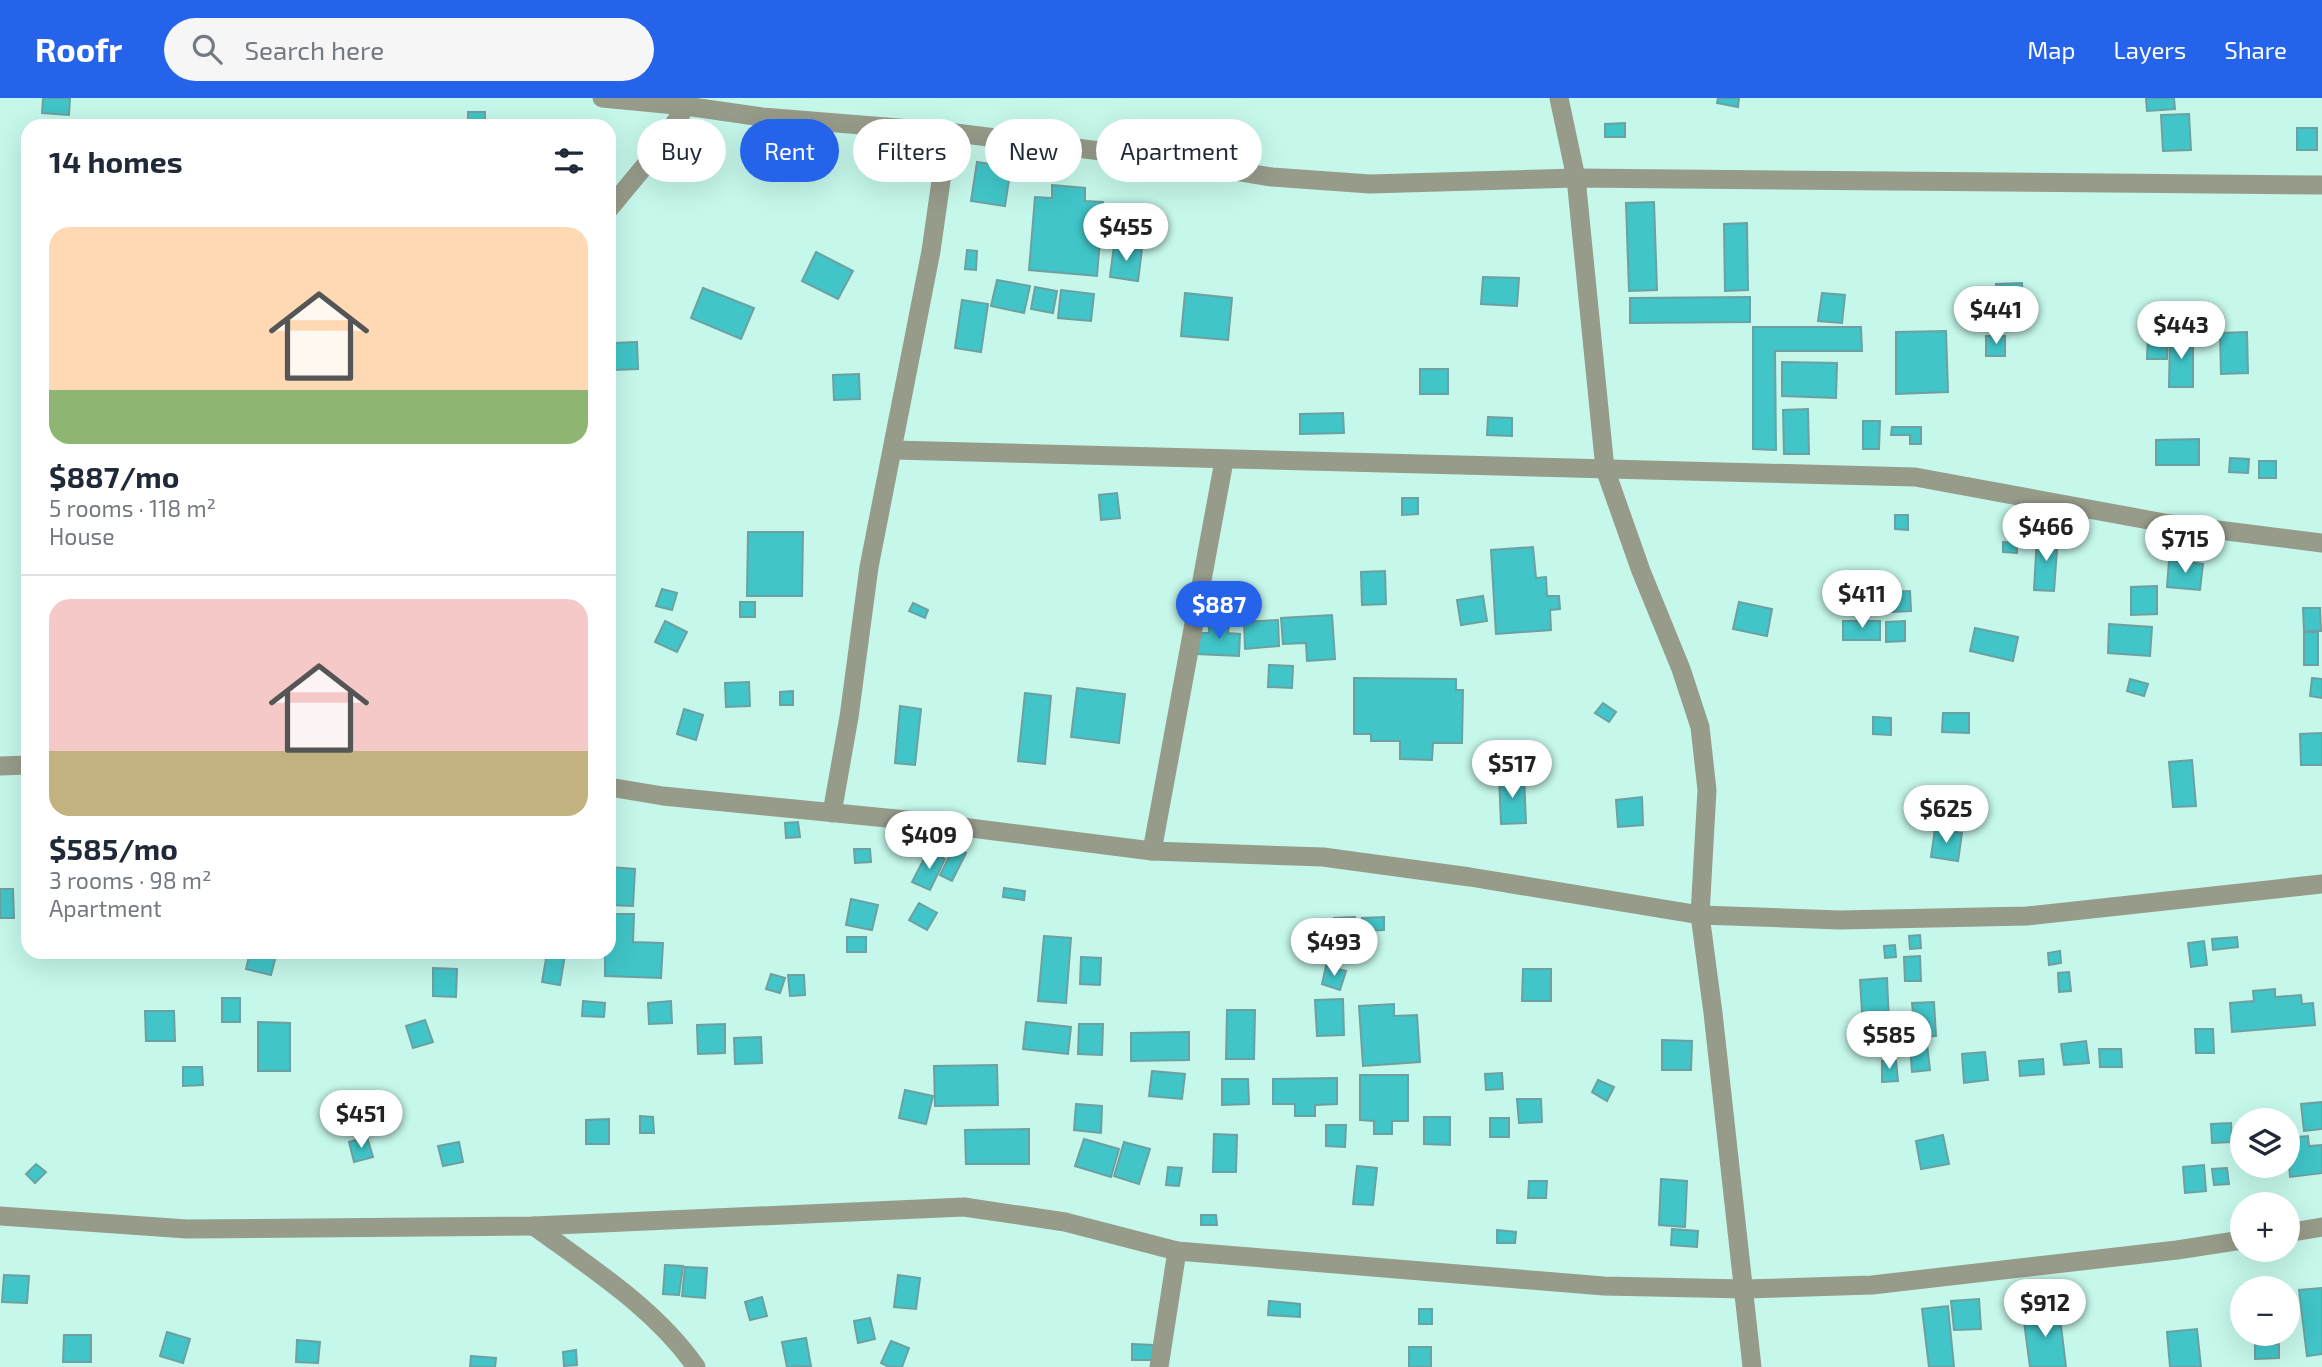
<!DOCTYPE html>
<html lang="en">
<head>
<meta charset="utf-8">
<style>
  :root { --surface:#fff; --page:#f6f6f7; --text:#1f2937; --muted:#747a83; --line:#e0e1e3; --accent:#2563eb }
  body { margin:0; font-family:"Exo 2",sans-serif; background:var(--page); color:var(--text); height:100vh; display:flex; flex-direction:column; font-size:26px; white-space:nowrap }
  * { box-sizing:border-box; margin:0 }
  p { font-size:23px; color:var(--muted) }
  .icon { flex:none; width:38px; height:38px; fill:none; stroke:currentColor; stroke-width:2; stroke-linecap:round; stroke-linejoin:round }
  .map { position:relative; flex:1; overflow:hidden }
  .side { position:absolute; left:21px; top:21px; width:595px; height:840px; display:flex; flex-direction:column; background:var(--surface); border-radius:21px; box-shadow:0 7px 28px #0002 }
  .side>* { flex:none }
  .banner { position:absolute; left:637px; top:21px; width:665px; height:63px; display:flex; gap:14px }
  .tools { position:absolute; left:2230px; top:1010px; display:grid; gap:14px }
  .tools a { display:grid; place-items:center; width:70px; height:70px; border-radius:50%; background:var(--surface); box-shadow:0 7px 28px #0002; font-size:35px }
  .price { position:absolute; translate:-50% -60px; padding:0 16px; border-radius:24px; background:#fff; color:#222; font-size:23px; line-height:46px; filter:drop-shadow(0 2px 4px #0008) }
  .price::after { content:''; position:absolute; left:50%; top:42px; width:21px; height:16px; margin-left:-10px; background:inherit; clip-path:polygon(0 0,100% 0,50% 100%) }
  .price.current { background:var(--accent); color:#fff }
  ul { padding:0; list-style:none }
  li { display:grid; align-content:center; gap:14px; height:371px; padding:0 28px }
  li+li { border-top:2px solid var(--line) }
  li span { display:grid; place-items:center; height:217px; border-radius:21px; color:#555 }
  li>.icon { margin-inline-start:auto }
  span .icon { width:126px; height:126px; fill:#fffc; stroke-width:1 }
  li b { font-size:30px }
  h2 { display:flex; justify-content:space-between; align-items:center; height:84px; padding:0 28px; font-size:30px }
  .chip { padding:0 24px; border-radius:32px; background:var(--surface); box-shadow:0 7px 28px #0002; font-size:24px; line-height:63px }
  .chip.current { background:var(--accent); color:#fff }
  header { display:flex; align-items:center; gap:42px; box-sizing:border-box; height:98px; padding:0 35px; background:var(--accent); color:#fff }
  header strong { font-size:33px }
  nav { display:flex; gap:38px; margin-inline-start:auto; font-size:24px }
  .search { width:490px; height:63px; background:var(--page); display:flex; align-items:center; gap:18px; box-sizing:border-box; padding:0 24px; border-radius:38px; color:var(--muted); font-size:26px }
  .map>svg:first-child { display:block }
  .building { fill:#41c5c8; stroke:#6da0a1; stroke-width:2 }
  .lines { fill:none; stroke-linecap:round; stroke-linejoin:round }
  .minor { stroke:#979b8a; stroke-width:19 }
</style>
</head>
<body>
<header>
<strong>Roofr</strong>
<div class="search"><svg class="icon" aria-label="search" viewBox="0 0 24 24"><circle cx="10" cy="10" r="6"/><path d="M15 15l6 6"/></svg>Search here</div>
<nav><a>Map</a><a>Layers</a><a>Share</a></nav>
</header>
<div class="map">
<svg width="2322" height="1269" viewBox="0 0 2322 1269">
  <rect width="100%" height="100%" fill="#c5f7ea"/>
  <g class="building">
    <polygon points="43,0 70,0 69,17 42,15"/>
    <polygon points="1718,0 1739,0 1738,9 1717,5"/>
    <polygon points="2146,0 2174,0 2175,11 2147,13"/>
    <rect x="468" y="14" width="17" height="14"/>
    <polygon points="2189,16 2191,52 2163,53 2161,17"/>
    <polygon points="1625,25 1625,39 1605,39 1605,26"/>
    <rect x="2297" y="30" width="20" height="22"/>
    <polygon points="977,64 1011,69 1005,108 971,103"/>
    <polygon points="1052,87 1085,90 1085,103 1103,104 1097,178 1029,172 1035,99 1052,100"/>
    <polygon points="1654,104 1657,192 1629,193 1626,105"/>
    <polygon points="1747,125 1748,192 1725,193 1724,126"/>
    <polygon points="1114,147 1142,151 1138,183 1110,179"/>
    <polygon points="967,152 977,153 976,172 965,171"/>
    <polygon points="816,154 853,173 838,201 802,183"/>
    <polygon points="1483,179 1519,180 1517,208 1481,206"/>
    <polygon points="997,182 1030,188 1024,215 991,208"/>
    <polygon points="2022,185 2023,220 1997,221 1996,186"/>
    <polygon points="1035,189 1057,193 1053,215 1031,211"/>
    <polygon points="703,190 754,210 741,241 691,220"/>
    <polygon points="1061,192 1094,196 1091,223 1058,220"/>
    <polygon points="1185,195 1232,200 1228,242 1181,238"/>
    <polygon points="1822,195 1845,197 1842,225 1818,223"/>
    <polygon points="1750,199 1750,224 1630,225 1630,200"/>
    <polygon points="962,202 988,206 981,254 955,250"/>
    <polygon points="1969,205 1994,207 1993,223 1968,222"/>
    <polygon points="1753,229 1861,229 1862,253 1775,253 1776,352 1753,351"/>
    <polygon points="1946,233 1948,294 1896,296 1896,234"/>
    <polygon points="2247,234 2248,275 2221,276 2220,235"/>
    <polygon points="2148,235 2168,235 2167,261 2147,261"/>
    <polygon points="2170,236 2193,236 2193,289 2169,289"/>
    <rect x="1986" y="238" width="19" height="20"/>
    <polygon points="637,244 638,271 614,272 613,245"/>
    <polygon points="1782,264 1837,265 1836,300 1782,298"/>
    <rect x="1420" y="271" width="28" height="25"/>
    <polygon points="859,276 860,301 834,302 833,277"/>
    <polygon points="1808,311 1809,356 1784,356 1783,312"/>
    <polygon points="1343,315 1344,335 1300,336 1300,316"/>
    <polygon points="1488,319 1512,320 1512,338 1487,337"/>
    <polygon points="1863,323 1880,323 1879,351 1863,351"/>
    <polygon points="1892,329 1921,329 1921,346 1910,346 1910,337 1891,337"/>
    <polygon points="2199,341 2199,367 2156,367 2156,342"/>
    <polygon points="2230,360 2249,361 2248,375 2229,374"/>
    <rect x="2259" y="363" width="17" height="17"/>
    <polygon points="1117,395 1120,420 1101,422 1099,397"/>
    <polygon points="1402,400 1418,400 1418,416 1402,417"/>
    <polygon points="1895,417 1908,417 1908,432 1895,431"/>
    <polygon points="748,434 803,434 802,498 747,498"/>
    <polygon points="2037,437 2058,438 2054,493 2034,492"/>
    <polygon points="2003,444 2017,445 2017,455 2003,454"/>
    <polygon points="1533,449 1536,480 1546,479 1547,498 1559,498 1560,511 1550,512 1551,532 1496,536 1491,452"/>
    <polygon points="2169,462 2203,466 2200,492 2167,489"/>
    <polygon points="1385,473 1386,506 1362,507 1361,474"/>
    <polygon points="2157,488 2157,516 2131,517 2131,489"/>
    <polygon points="662,491 677,495 672,512 656,508"/>
    <polygon points="1910,493 1911,513 1891,514 1891,494"/>
    <polygon points="1483,498 1487,523 1461,527 1457,502"/>
    <rect x="740" y="504" width="15" height="15"/>
    <polygon points="1739,504 1772,511 1767,538 1733,531"/>
    <polygon points="913,505 928,512 925,520 909,513"/>
    <polygon points="2303,510 2320,510 2321,533 2304,533"/>
    <polygon points="1332,517 1335,561 1307,563 1306,545 1283,546 1281,520"/>
    <polygon points="1278,522 1279,548 1245,551 1244,524"/>
    <polygon points="665,523 687,534 677,554 655,544"/>
    <rect x="1843" y="523" width="37" height="19"/>
    <polygon points="1905,523 1905,543 1886,544 1886,524"/>
    <polygon points="1209,525 1229,526 1228,535 1240,536 1239,558 1197,556 1198,535 1209,535"/>
    <polygon points="2109,526 2152,529 2150,558 2108,555"/>
    <polygon points="1975,530 2018,539 2013,563 1970,553"/>
    <rect x="2304" y="534" width="14" height="33"/>
    <polygon points="1269,567 1293,568 1292,590 1268,589"/>
    <polygon points="1354,580 1456,581 1456,592 1463,592 1462,645 1433,645 1432,662 1400,661 1400,643 1371,643 1371,636 1354,636"/>
    <polygon points="2312,580 2322,581 2322,600 2310,598"/>
    <polygon points="2130,581 2148,586 2144,598 2127,593"/>
    <polygon points="749,584 750,608 726,609 725,585"/>
    <polygon points="1077,590 1125,596 1119,645 1071,639"/>
    <polygon points="793,593 793,607 780,607 780,594"/>
    <polygon points="1025,595 1051,598 1045,666 1018,663"/>
    <polygon points="1603,605 1616,614 1609,624 1595,615"/>
    <polygon points="900,608 921,611 915,667 895,665"/>
    <polygon points="684,611 703,617 696,642 677,636"/>
    <polygon points="1943,615 1969,615 1969,635 1942,634"/>
    <polygon points="1873,619 1891,620 1891,637 1873,636"/>
    <polygon points="2322,635 2322,667 2301,667 2300,636"/>
    <polygon points="2192,662 2196,708 2173,709 2169,664"/>
    <polygon points="1524,677 1526,725 1501,726 1499,678"/>
    <polygon points="1642,699 1643,727 1618,729 1616,702"/>
    <polygon points="798,724 800,739 786,740 785,725"/>
    <polygon points="1935,731 1962,735 1958,763 1931,759"/>
    <polygon points="954,749 966,755 952,783 940,777"/>
    <polygon points="854,751 870,751 871,764 855,765"/>
    <polygon points="928,753 945,761 930,792 912,784"/>
    <polygon points="609,769 635,771 633,808 609,807"/>
    <polygon points="1004,790 1025,793 1024,802 1003,799"/>
    <polygon points="0,791 13,791 14,820 0,820"/>
    <polygon points="851,801 878,807 872,832 846,827"/>
    <polygon points="919,805 937,815 927,832 909,822"/>
    <polygon points="609,816 634,816 633,844 663,845 661,880 605,878 605,854 609,854"/>
    <polygon points="1355,819 1355,831 1335,832 1334,820"/>
    <polygon points="1384,819 1384,832 1363,833 1362,820"/>
    <polygon points="1920,837 1921,850 1910,851 1909,838"/>
    <polygon points="1044,838 1071,840 1066,905 1038,903"/>
    <rect x="847" y="839" width="19" height="15"/>
    <polygon points="2237,839 2238,849 2213,852 2212,841"/>
    <polygon points="2204,843 2207,867 2191,869 2188,845"/>
    <polygon points="1895,847 1896,859 1885,860 1884,848"/>
    <polygon points="2060,853 2061,865 2049,867 2048,855"/>
    <polygon points="250,854 277,854 271,877 246,871"/>
    <polygon points="547,855 565,857 560,887 542,884"/>
    <polygon points="1920,858 1921,883 1905,883 1904,859"/>
    <polygon points="1081,859 1101,860 1100,887 1080,886"/>
    <polygon points="1326,868 1346,873 1340,892 1322,886"/>
    <polygon points="433,870 457,871 456,899 433,898"/>
    <polygon points="1523,871 1551,871 1551,903 1522,903"/>
    <polygon points="2069,874 2071,893 2059,894 2058,875"/>
    <polygon points="771,876 785,880 780,895 766,891"/>
    <polygon points="788,877 804,877 805,897 790,898"/>
    <polygon points="1887,880 1890,946 1864,947 1860,882"/>
    <polygon points="2275,891 2275,899 2301,897 2302,906 2313,905 2315,927 2232,934 2230,905 2254,903 2253,893"/>
    <rect x="222" y="900" width="18" height="24"/>
    <polygon points="1343,901 1344,937 1317,938 1315,902"/>
    <polygon points="583,903 605,905 604,919 582,918"/>
    <polygon points="671,903 672,925 649,926 648,905"/>
    <polygon points="1934,904 1936,938 1915,939 1912,905"/>
    <polygon points="1394,906 1394,918 1417,917 1420,964 1363,968 1359,908"/>
    <polygon points="1227,912 1255,912 1254,961 1226,961"/>
    <polygon points="145,913 174,913 175,943 146,943"/>
    <polygon points="425,922 433,944 413,950 406,928"/>
    <polygon points="258,924 290,925 290,973 258,973"/>
    <polygon points="1026,924 1071,929 1068,956 1023,951"/>
    <polygon points="725,926 725,955 698,956 697,927"/>
    <polygon points="1079,926 1103,926 1102,957 1078,956"/>
    <polygon points="2195,931 2213,931 2214,955 2196,955"/>
    <polygon points="1189,934 1189,962 1131,963 1131,935"/>
    <polygon points="761,939 762,965 735,966 734,940"/>
    <polygon points="1662,942 1692,943 1691,972 1662,972"/>
    <polygon points="2086,943 2089,965 2064,967 2061,946"/>
    <polygon points="1927,946 1930,972 1912,974 1910,948"/>
    <polygon points="2099,951 2121,951 2122,969 2100,969"/>
    <polygon points="1985,954 1988,982 1964,985 1962,956"/>
    <polygon points="2043,961 2044,976 2020,978 2019,963"/>
    <polygon points="1882,963 1896,963 1898,983 1882,984"/>
    <polygon points="997,967 998,1007 935,1008 934,968"/>
    <polygon points="183,969 202,969 203,987 183,988"/>
    <polygon points="1152,973 1185,976 1182,1001 1149,998"/>
    <polygon points="1502,975 1503,991 1486,992 1485,976"/>
    <polygon points="1360,977 1408,977 1408,1023 1392,1023 1392,1036 1374,1036 1374,1023 1360,1022"/>
    <polygon points="1337,980 1337,1006 1315,1007 1315,1018 1295,1018 1295,1006 1273,1006 1273,981"/>
    <polygon points="1222,981 1248,981 1249,1006 1222,1007"/>
    <polygon points="1598,982 1614,989 1607,1003 1592,994"/>
    <polygon points="905,992 933,998 926,1026 899,1020"/>
    <polygon points="1517,1001 1541,1001 1542,1024 1519,1025"/>
    <polygon points="2322,1004 2322,1031 2304,1033 2301,1006"/>
    <polygon points="1076,1006 1102,1008 1101,1035 1074,1032"/>
    <polygon points="640,1018 653,1019 654,1035 640,1035"/>
    <polygon points="1424,1019 1450,1019 1450,1047 1424,1046"/>
    <rect x="1490" y="1020" width="19" height="19"/>
    <polygon points="609,1021 609,1046 586,1046 586,1022"/>
    <polygon points="2231,1025 2232,1044 2212,1045 2211,1026"/>
    <polygon points="1326,1027 1346,1027 1345,1049 1326,1048"/>
    <polygon points="1029,1031 1029,1066 966,1066 965,1032"/>
    <polygon points="1214,1036 1237,1037 1236,1074 1213,1074"/>
    <polygon points="1943,1037 1949,1066 1921,1071 1916,1043"/>
    <polygon points="2308,1038 2309,1048 2322,1047 2322,1075 2290,1079 2287,1040"/>
    <polygon points="367,1039 373,1059 354,1064 349,1044"/>
    <polygon points="1084,1041 1119,1051 1111,1079 1075,1068"/>
    <polygon points="459,1044 463,1064 443,1068 438,1048"/>
    <polygon points="1124,1044 1150,1051 1139,1086 1114,1078"/>
    <polygon points="36,1066 46,1074 35,1085 26,1076"/>
    <polygon points="2204,1067 2206,1093 2185,1095 2183,1069"/>
    <polygon points="1357,1068 1377,1070 1373,1107 1353,1106"/>
    <polygon points="1168,1069 1182,1070 1179,1088 1166,1087"/>
    <polygon points="2227,1070 2229,1086 2214,1087 2212,1071"/>
    <polygon points="1661,1081 1687,1083 1685,1129 1659,1127"/>
    <polygon points="1529,1083 1547,1083 1546,1100 1528,1100"/>
    <polygon points="1201,1117 1216,1117 1217,1127 1201,1127"/>
    <polygon points="1672,1131 1698,1133 1697,1149 1671,1147"/>
    <polygon points="1497,1132 1516,1134 1515,1145 1497,1145"/>
    <polygon points="665,1167 683,1168 679,1197 663,1196"/>
    <polygon points="685,1169 707,1170 705,1200 682,1198"/>
    <polygon points="4,1177 29,1178 27,1205 2,1204"/>
    <polygon points="898,1177 920,1180 916,1211 894,1209"/>
    <polygon points="2322,1190 2322,1256 2307,1258 2299,1192"/>
    <polygon points="762,1199 767,1218 750,1222 745,1204"/>
    <polygon points="1979,1201 1981,1231 1954,1232 1951,1203"/>
    <polygon points="1269,1203 1300,1206 1300,1219 1268,1217"/>
    <polygon points="1948,1208 1954,1269 1929,1269 1922,1211"/>
    <rect x="1419" y="1211" width="13" height="15"/>
    <polygon points="2059,1211 2066,1269 2030,1269 2023,1216"/>
    <polygon points="870,1220 875,1241 858,1245 854,1223"/>
    <polygon points="2197,1231 2201,1269 2170,1269 2167,1234"/>
    <polygon points="167,1234 190,1241 183,1265 160,1258"/>
    <polygon points="64,1237 91,1237 91,1264 63,1264"/>
    <polygon points="806,1240 811,1268 787,1269 782,1244"/>
    <polygon points="297,1242 320,1244 318,1265 296,1264"/>
    <polygon points="891,1243 909,1250 902,1269 889,1269 881,1265"/>
    <polygon points="1132,1246 1154,1247 1155,1262 1132,1262"/>
    <polygon points="2279,1246 2279,1260 2255,1261 2255,1247"/>
    <rect x="1409" y="1249" width="22" height="20"/>
    <polygon points="576,1252 577,1267 564,1268 563,1254"/>
    <polygon points="471,1258 496,1260 495,1269 470,1269"/>
  </g>
  <g class="lines">
    <g class="minor">
      <polyline points="602,0 686,8 762,19 948,34 1149,59 1272,79 1370,86 1576,80 2322,87"/>
      <polyline points="1559,0 1576,80 1605,371 1641,473 1681,571 1700,629 1707,692 1700,817 1713,915 1752,1269"/>
      <polyline points="609,111 653,58 686,8"/>
      <polyline points="894,352 1915,379 2170,426 2322,445"/>
      <polyline points="0,668 28,667"/>
      <polyline points="609,689 663,698 907,722 1152,753 1323,759 1470,779 1700,817 1840,822 2027,818 2322,786"/>
      <polyline points="832,715 849,619 869,469 931,153 948,34"/>
      <polyline points="1152,753 1224,363"/>
      <polyline points="0,1118 187,1131 534,1128 964,1109 1065,1124 1177,1153 1604,1188 1745,1191 1872,1187 2177,1152 2242,1142"/>
      <path d="M 534,1128 C 591,1170 656,1211 696,1269"/>
      <polyline points="2287,1135 2322,1129"/>
      <polyline points="1159,1269 1177,1153"/>
    </g>
  </g>
</svg>
<div class="tools">
<a><svg class="icon" aria-label="layers" viewBox="0 0 24 24"><path d="M12 4l9 5-9 5-9-5zM3 14l9 5 9-5"/></svg></a>
<a>+</a>
<a>−</a>
</div>
<b class="price" style="left:1126px;top:165px">$455</b>
<b class="price" style="left:1996px;top:248px">$441</b>
<b class="price" style="left:2181px;top:263px">$443</b>
<b class="price" style="left:2046px;top:465px">$466</b>
<b class="price" style="left:2185px;top:477px">$715</b>
<b class="price" style="left:1862px;top:532px">$411</b>
<b class="price current" style="left:1219px;top:543px">$887</b>
<b class="price" style="left:1512px;top:702px">$517</b>
<b class="price" style="left:1946px;top:747px">$625</b>
<b class="price" style="left:929px;top:773px">$409</b>
<b class="price" style="left:1334px;top:880px">$493</b>
<b class="price" style="left:1889px;top:973px">$585</b>
<b class="price" style="left:361px;top:1052px">$451</b>
<b class="price" style="left:2045px;top:1241px">$912</b>
<div class="banner">
<a class="chip">Buy</a>
<a class="chip current">Rent</a>
<a class="chip">Filters</a>
<a class="chip">New</a>
<a class="chip">Apartment</a>
</div>
<section class="side">
<h2>14 homes<svg class="icon" aria-label="filters" viewBox="0 0 24 24"><path d="M4 7h16M4 17h16"/><circle cx="9" cy="7" r="2"/><circle cx="15" cy="17" r="2"/></svg></h2>
<ul>
<li><span style="background:linear-gradient(#ffd9b3 75%,#8fb573 0)"><svg class="icon" aria-label="home" viewBox="0 0 24 24"><path d="M3 11l9-7 9 7M6 9v11h12V9"/></svg></span><div><b>$887/mo</b><p>5 rooms · 118 m²</p><p>House</p></div></li>
<li><span style="background:linear-gradient(#f6c9c9 70%,#c2b280 0)"><svg class="icon" aria-label="home" viewBox="0 0 24 24"><path d="M3 11l9-7 9 7M6 9v11h12V9"/></svg></span><div><b>$585/mo</b><p>3 rooms · 98 m²</p><p>Apartment</p></div></li>
</ul>
</section>
</div>
</body>
</html>
